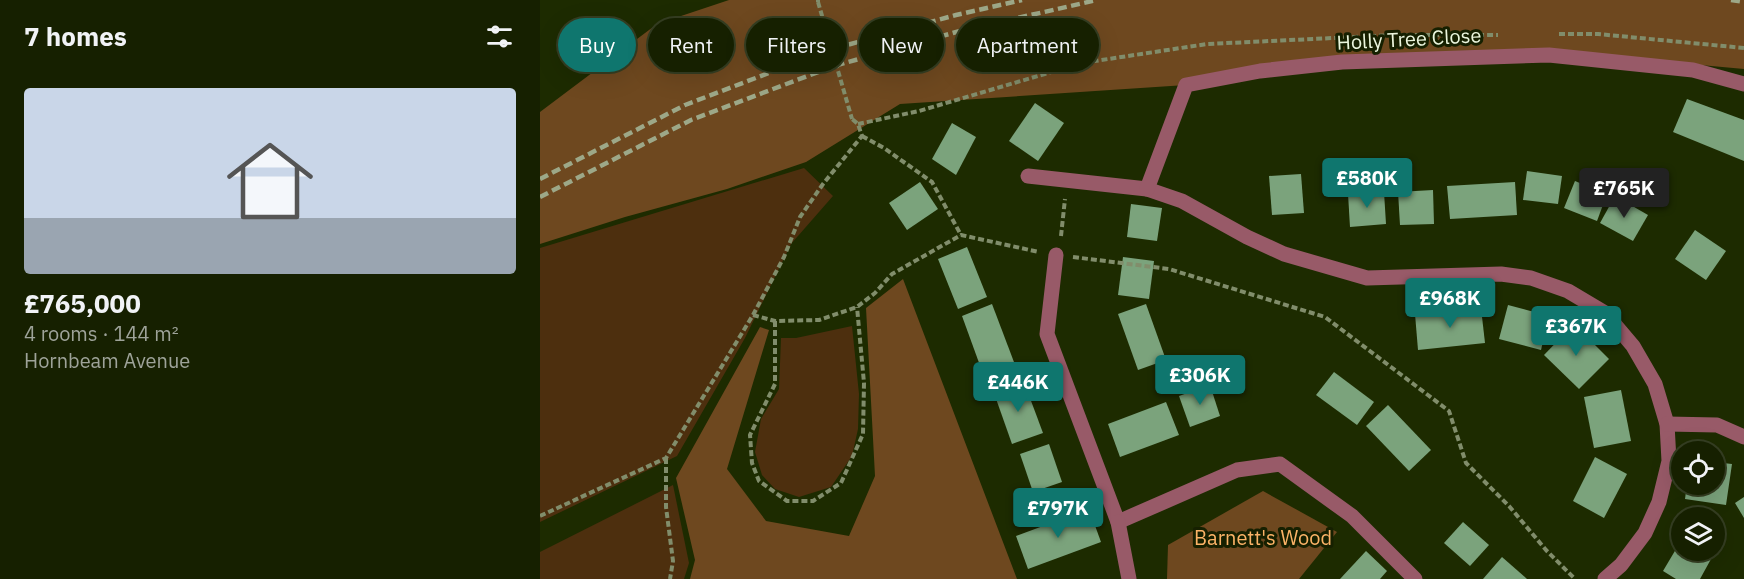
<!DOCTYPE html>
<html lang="en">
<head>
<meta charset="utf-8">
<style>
  :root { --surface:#162000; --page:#1f280a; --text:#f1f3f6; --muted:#9ea399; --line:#353e22; --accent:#0f766e }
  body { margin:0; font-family:"IBM Plex Sans",sans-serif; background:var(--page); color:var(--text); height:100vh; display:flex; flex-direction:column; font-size:22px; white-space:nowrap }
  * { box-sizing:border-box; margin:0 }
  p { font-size:20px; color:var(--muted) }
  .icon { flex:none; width:33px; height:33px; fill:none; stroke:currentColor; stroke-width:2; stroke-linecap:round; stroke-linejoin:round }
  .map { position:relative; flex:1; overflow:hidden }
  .side { display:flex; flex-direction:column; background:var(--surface); width:540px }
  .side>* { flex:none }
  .hud { position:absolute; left:18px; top:18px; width:570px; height:54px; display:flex; gap:12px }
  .tools { position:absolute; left:1131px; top:441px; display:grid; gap:12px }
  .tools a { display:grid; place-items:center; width:54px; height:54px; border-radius:50%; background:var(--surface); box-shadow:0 6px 24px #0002,0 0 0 2px var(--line); font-size:30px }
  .price { position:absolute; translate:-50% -51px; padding:0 14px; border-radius:6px; background:var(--accent); color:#fff; font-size:20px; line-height:39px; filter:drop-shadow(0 2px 3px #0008) }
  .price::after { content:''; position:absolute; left:50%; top:36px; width:18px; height:14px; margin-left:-9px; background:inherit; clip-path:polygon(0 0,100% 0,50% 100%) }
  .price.on { background:#222; color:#fff }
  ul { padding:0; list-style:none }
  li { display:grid; align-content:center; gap:12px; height:318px; padding:0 24px }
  li span { display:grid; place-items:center; height:186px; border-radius:6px; color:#555 }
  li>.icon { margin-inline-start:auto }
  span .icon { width:108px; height:108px; fill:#fffc; stroke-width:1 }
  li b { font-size:26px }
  h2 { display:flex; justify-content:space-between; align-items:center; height:72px; padding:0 24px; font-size:26px }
  .pill { padding:0 21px; border-radius:27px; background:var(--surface); box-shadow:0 6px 24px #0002,0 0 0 2px var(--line); font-size:21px; line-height:54px }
  .pill.on { background:var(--accent); color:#fff }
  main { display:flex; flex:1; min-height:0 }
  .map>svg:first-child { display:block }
  .green { fill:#4d2f0e }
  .forest { fill:#6e481f }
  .building { fill:#7ba37c }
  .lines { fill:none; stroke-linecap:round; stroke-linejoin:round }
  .path { stroke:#818d6b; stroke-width:4; stroke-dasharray:6 3; stroke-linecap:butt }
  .minor { stroke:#985a68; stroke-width:15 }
  .rail { stroke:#9da888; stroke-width:4.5; stroke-dasharray:9 4.5; stroke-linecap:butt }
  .path-bridge { stroke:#818d6b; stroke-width:4; stroke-dasharray:6 3; stroke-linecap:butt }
  .labels { text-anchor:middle; stroke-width:6; stroke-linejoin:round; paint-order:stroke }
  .street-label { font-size:20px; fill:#ecf6dd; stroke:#162000 }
  .park-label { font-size:20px; fill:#fcb367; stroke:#162000 }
</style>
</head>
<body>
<main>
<section class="side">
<h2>7 homes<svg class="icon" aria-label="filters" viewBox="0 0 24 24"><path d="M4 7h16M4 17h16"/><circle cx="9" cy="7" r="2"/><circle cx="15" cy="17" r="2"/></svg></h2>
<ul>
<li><span style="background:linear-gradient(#c9d6e8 70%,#9aa5b1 0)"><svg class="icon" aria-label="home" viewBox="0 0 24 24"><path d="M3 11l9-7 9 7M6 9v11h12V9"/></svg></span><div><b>£765,000</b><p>4 rooms · 144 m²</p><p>Hornbeam Avenue</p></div></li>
</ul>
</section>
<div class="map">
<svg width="1204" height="579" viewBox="0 0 1204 579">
  <rect width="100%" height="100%" fill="#1d2b00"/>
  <g class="green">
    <polygon points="264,168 293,196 251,244 205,338 137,456 0,522 0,248"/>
    <polygon points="312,326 319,394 318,429 312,456 291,487 259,497 235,489 222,475 215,452 221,419 239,389 241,338 256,338"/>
    <polygon points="133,485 149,563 144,579 0,579 0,552"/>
  </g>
  <g class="forest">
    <polygon points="189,0 1204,0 1204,69 1052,55 864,53 646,85 360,104 266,162 187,189 85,217 0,244 0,112 117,24"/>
    <polygon points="363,279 477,579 150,579 155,560 136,478 220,327 229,330 187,469 226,521 309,536 335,476 326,308"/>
    <polygon points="723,491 797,532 759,579 627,579 628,545"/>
  </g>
  <g class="building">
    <polygon points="1147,99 1204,120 1204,161 1133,132"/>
    <polygon points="495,103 524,123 498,161 469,141"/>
    <polygon points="412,123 436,137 416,175 392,159"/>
    <polygon points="987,171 1022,176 1018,204 983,200"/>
    <polygon points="761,174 764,213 732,215 729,176"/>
    <polygon points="1035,181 1067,194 1057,221 1024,208"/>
    <polygon points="380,182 398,209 367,230 349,203"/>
    <polygon points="975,182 977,215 910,219 907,186"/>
    <polygon points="893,190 894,224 860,225 858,192"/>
    <polygon points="844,192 846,224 810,227 808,194"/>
    <polygon points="1075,196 1108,215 1093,241 1060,223"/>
    <polygon points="591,204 622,208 617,241 587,237"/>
    <polygon points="1155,230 1186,251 1166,280 1135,259"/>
    <polygon points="427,247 447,297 418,309 398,259"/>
    <polygon points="583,257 614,261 609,299 578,295"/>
    <polygon points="452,304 477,370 446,382 422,316"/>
    <polygon points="606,304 626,360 598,370 578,314"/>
    <polygon points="968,305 1009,316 1001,350 959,339"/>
    <polygon points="941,308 945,343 878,350 875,314"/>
    <polygon points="1034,324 1069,359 1039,389 1004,355"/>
    <polygon points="794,372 834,402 817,425 776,395"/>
    <polygon points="484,382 503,433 472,444 454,393"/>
    <polygon points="670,385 680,416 650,427 639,396"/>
    <polygon points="1081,390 1091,441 1054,448 1044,397"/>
    <polygon points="626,402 639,435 580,457 568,424"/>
    <polygon points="848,405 891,450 869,471 826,426"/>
    <polygon points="509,444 522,482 493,492 480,454"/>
    <polygon points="1055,457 1087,474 1064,518 1033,501"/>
    <polygon points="1174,462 1192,464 1186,505 1145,499 1147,484 1174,484"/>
    <polygon points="1204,497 1204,518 1195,503"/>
    <polygon points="549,509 561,542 488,569 476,536"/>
    <polygon points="923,522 949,545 930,566 904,543"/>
    <polygon points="1142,539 1142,550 1176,550 1160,579 1136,579 1123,571"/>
    <polygon points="826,551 847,571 840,579 800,579"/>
    <polygon points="962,557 987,579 943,579"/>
  </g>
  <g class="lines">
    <g class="path">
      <polyline points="278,2 278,0"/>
      <polyline points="1019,34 1058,34 1204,48"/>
      <polyline points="318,124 379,111 542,63 667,44 857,35 958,35"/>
      <polyline points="322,136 344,148 392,182 421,235"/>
      <polyline points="521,236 525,199"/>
      <polyline points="533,257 629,269 785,317 909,411 926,463 969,506 1006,550 1035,579"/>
      <polyline points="213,315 235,321 279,320 317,307 335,293 352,274 421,235 499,252"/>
      <polyline points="235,321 235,384 210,435 212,463 219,481 247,501 273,501 301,483 323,434 324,383 317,307"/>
      <polyline points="126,458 126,507 133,561 130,579"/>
      <polyline points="0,516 126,458 213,315 244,257 260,217 283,184 322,136 318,124 312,119"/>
    </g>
    <g class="minor">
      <polyline points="488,176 607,189 642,201 707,237 744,254 827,278 961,274 991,278 1028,291 1065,313 1093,346 1115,384 1127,424 1129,461 1119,502 1105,533 1081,565 1065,579"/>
      <polyline points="607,189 646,85 720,71 802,62 1009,55 1153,70 1204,84"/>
      <polyline points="516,255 507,334 578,522 697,470 740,464 812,516 875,579"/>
      <polyline points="1127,424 1177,425 1204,437"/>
      <polyline points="578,522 589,579"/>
    </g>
    <g class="rail">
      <polyline points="1191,0 1204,2"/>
      <polyline points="0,179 145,105 289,50 416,15 482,0"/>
      <polyline points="0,197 151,120 294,66 420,31 557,0"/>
    </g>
    <polyline class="path-bridge" points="278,2 312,119"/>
  </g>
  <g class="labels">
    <g class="street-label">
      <text transform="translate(869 39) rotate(-3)" y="7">Holly Tree Close</text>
    </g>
    <g class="park-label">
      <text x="723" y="545">Barnett's Wood</text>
    </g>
  </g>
</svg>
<div class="tools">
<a><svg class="icon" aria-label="locate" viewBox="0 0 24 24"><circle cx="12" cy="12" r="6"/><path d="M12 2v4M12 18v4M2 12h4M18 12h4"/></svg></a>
<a><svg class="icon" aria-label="layers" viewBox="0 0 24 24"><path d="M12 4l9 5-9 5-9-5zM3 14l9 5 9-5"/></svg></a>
</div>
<b class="price" style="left:827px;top:209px">£580K</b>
<b class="price on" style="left:1084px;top:219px">£765K</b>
<b class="price" style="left:910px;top:329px">£968K</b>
<b class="price" style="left:1036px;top:357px">£367K</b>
<b class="price" style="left:660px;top:406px">£306K</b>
<b class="price" style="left:478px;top:413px">£446K</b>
<b class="price" style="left:518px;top:539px">£797K</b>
<div class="hud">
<a class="pill on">Buy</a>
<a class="pill">Rent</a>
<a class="pill">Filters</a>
<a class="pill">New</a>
<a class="pill">Apartment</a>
</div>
</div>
</main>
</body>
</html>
